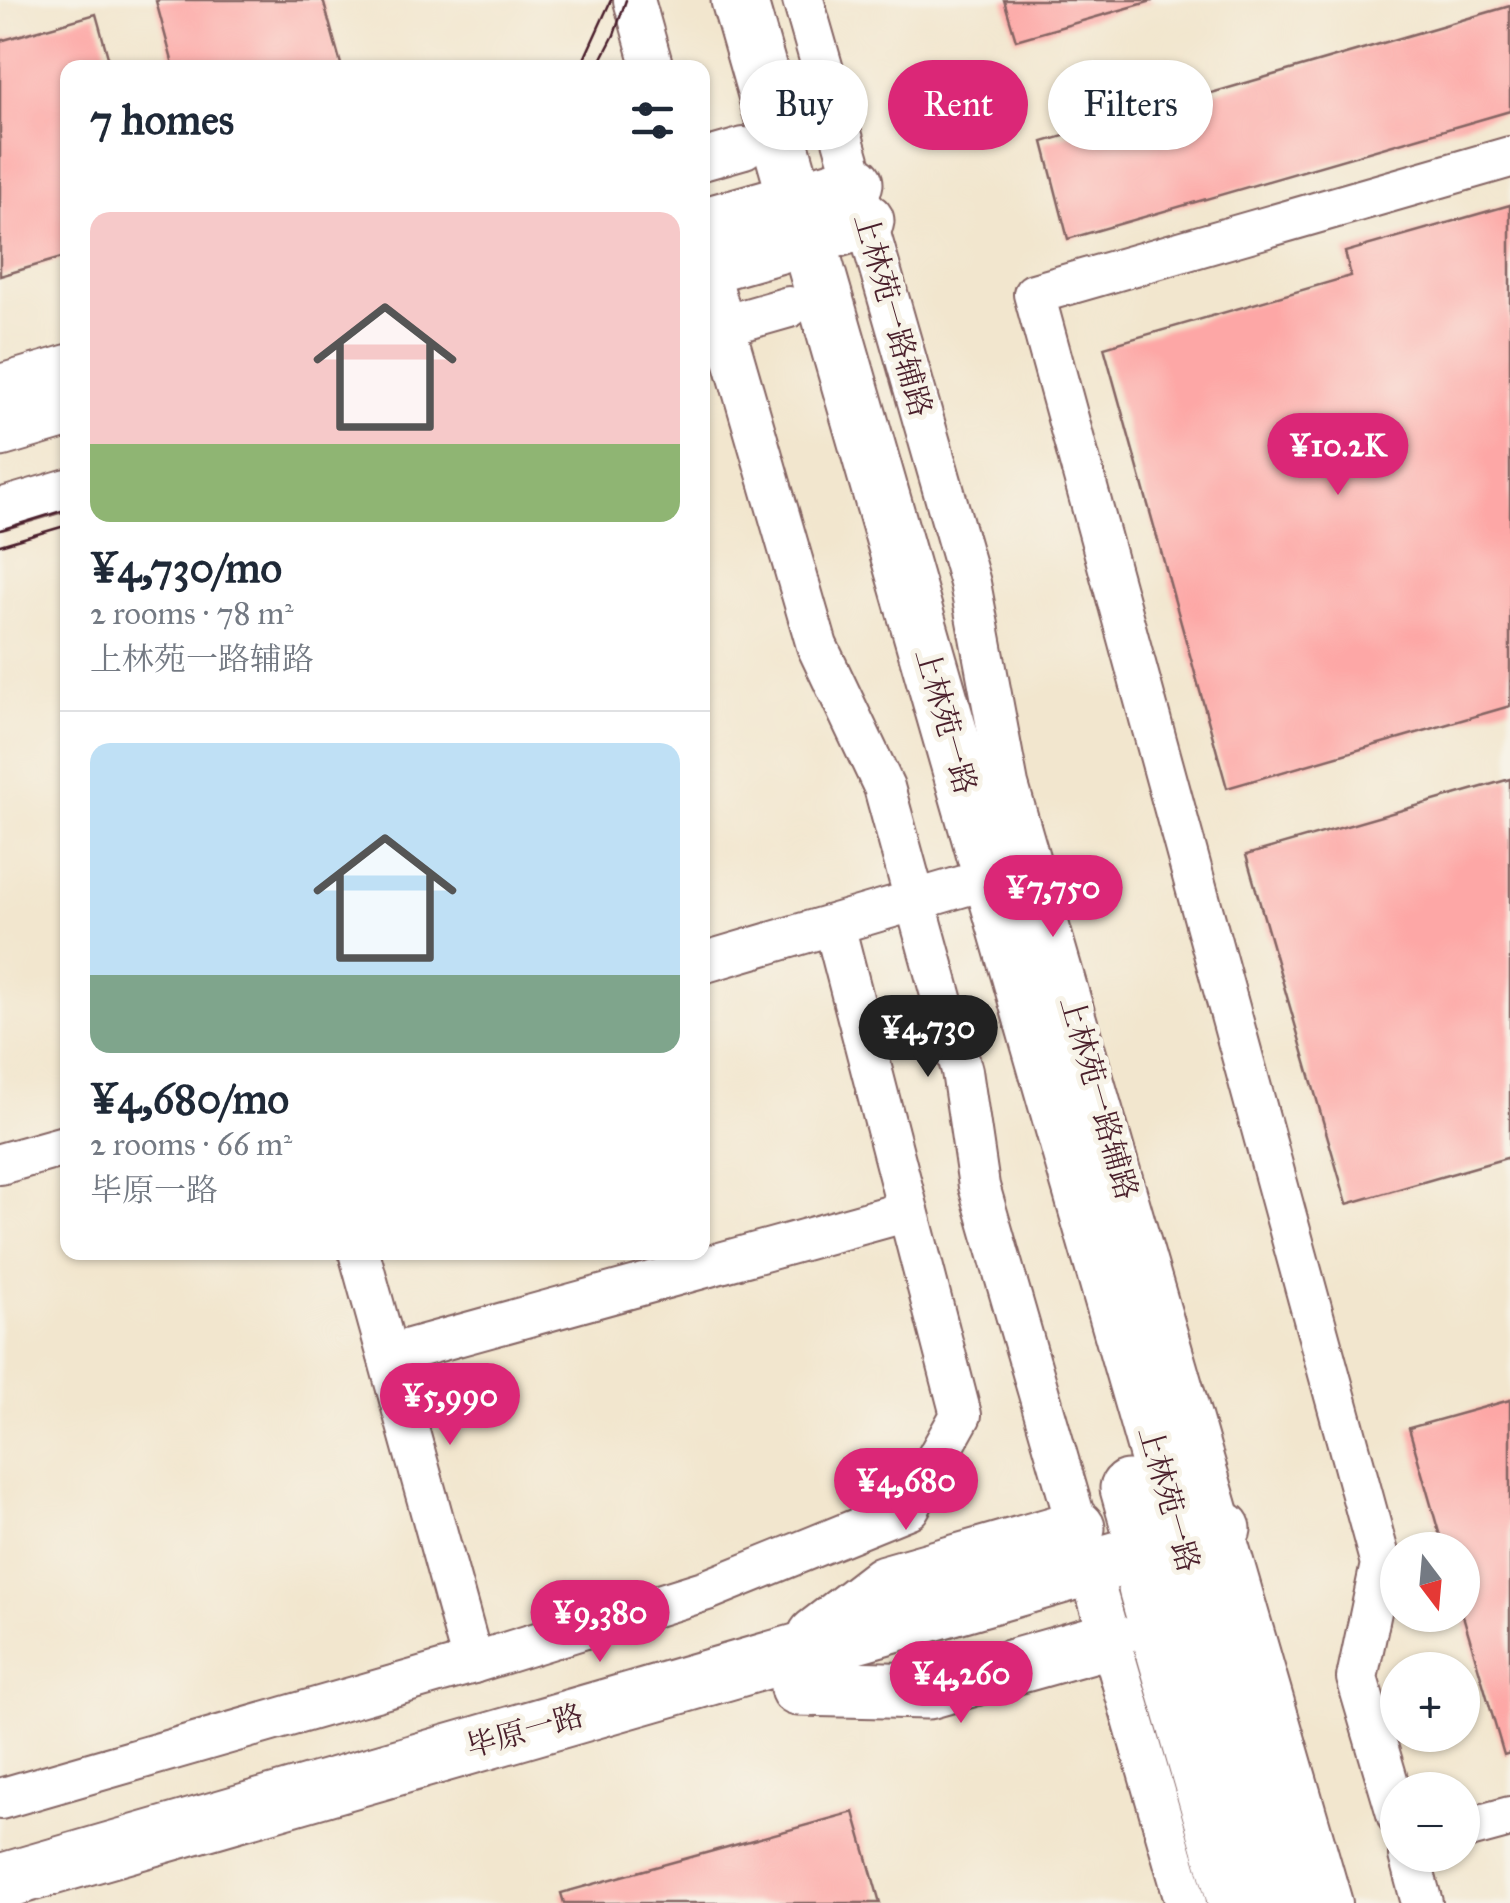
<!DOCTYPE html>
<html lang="en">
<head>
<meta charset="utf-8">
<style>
  :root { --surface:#fff; --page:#f2f2f3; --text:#1f2937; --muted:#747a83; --line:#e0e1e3; --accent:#db2777 }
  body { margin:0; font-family:"IM FELL Great Primer","Noto Serif SC",serif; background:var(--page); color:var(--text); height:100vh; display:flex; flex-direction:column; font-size:38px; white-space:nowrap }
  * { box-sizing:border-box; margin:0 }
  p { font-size:32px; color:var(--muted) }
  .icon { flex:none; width:55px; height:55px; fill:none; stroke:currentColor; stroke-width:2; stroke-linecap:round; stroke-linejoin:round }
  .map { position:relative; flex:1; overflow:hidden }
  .sheet { position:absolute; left:60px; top:60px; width:650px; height:1200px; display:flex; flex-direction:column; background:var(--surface); border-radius:20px; box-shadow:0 2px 8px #0004 }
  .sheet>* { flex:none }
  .hud { position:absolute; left:740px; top:60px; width:620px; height:90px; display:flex; gap:20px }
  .needle { width:65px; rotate:164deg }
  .buttons { position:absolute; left:1380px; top:1532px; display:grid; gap:20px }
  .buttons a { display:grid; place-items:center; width:100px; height:100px; border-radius:50%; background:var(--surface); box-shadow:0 2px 8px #0004; font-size:50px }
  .price { position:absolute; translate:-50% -85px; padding:0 22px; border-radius:35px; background:var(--accent); color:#fff; font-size:32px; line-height:65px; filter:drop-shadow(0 2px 5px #0008) }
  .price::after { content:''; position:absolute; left:50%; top:60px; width:30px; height:22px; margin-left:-15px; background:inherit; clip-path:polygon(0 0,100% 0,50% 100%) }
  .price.selected { background:#222; color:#fff }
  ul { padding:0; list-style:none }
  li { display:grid; align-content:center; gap:20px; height:530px; padding:0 30px }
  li+li { border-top:2px solid var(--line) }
  li span { display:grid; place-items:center; height:310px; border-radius:20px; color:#555 }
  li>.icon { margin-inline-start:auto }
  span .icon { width:180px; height:180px; fill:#fffc; stroke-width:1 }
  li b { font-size:42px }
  h2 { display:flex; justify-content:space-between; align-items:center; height:120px; padding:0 30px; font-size:42px }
  .chip { padding:0 35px; border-radius:45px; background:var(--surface); box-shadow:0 2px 8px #0004; font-size:35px; line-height:90px }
  .chip.selected { background:var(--accent); color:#fff }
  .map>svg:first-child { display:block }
  .building { fill:#fda7a6 }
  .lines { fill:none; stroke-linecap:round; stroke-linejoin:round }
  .street-casing { stroke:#856564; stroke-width:44 }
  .secondary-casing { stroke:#856564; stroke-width:59 }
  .street { stroke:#fff; stroke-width:40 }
  .secondary { stroke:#fff; stroke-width:55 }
  .tram { stroke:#4a1f2b; stroke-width:2.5 }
  .labels { text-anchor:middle; stroke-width:10; stroke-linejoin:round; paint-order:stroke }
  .street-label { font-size:30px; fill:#4a1f2b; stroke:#f7f3e8 }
</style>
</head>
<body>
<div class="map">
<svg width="1510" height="1903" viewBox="0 0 1510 1903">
  <rect width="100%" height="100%" fill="#f7f3e8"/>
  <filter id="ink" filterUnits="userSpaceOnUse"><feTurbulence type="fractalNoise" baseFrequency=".01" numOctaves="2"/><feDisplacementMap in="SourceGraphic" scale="20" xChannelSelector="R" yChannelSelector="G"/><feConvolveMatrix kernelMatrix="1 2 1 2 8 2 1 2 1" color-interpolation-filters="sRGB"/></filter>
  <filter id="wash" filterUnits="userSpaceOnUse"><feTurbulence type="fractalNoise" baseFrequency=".0048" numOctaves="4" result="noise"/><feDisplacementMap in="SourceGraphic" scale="40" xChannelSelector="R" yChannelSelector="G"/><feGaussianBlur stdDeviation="2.25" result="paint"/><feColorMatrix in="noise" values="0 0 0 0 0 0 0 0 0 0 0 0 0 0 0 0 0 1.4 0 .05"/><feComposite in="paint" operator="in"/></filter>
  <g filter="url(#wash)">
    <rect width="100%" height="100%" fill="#f2e6ce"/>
    <g id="blocks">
      <g class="building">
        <polygon points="160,0 323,0 342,68 174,68 156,1"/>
        <polygon points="1004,0 1152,0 1152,1 1016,40"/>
        <polygon points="1510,6 1510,111 1068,239 1043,142"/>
        <polygon points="96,14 111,68 68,68 68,256 0,276 0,41"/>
        <polygon points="1510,205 1510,706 1227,788 1104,347 1351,276 1345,252"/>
        <polygon points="1510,779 1510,1157 1347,1204 1246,855"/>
        <polygon points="1510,1400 1510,1753 1504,1755 1462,1612 1462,1550 1444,1550 1409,1428"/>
        <polygon points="854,1812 880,1903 564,1903 561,1893"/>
      </g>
    </g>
  </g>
  <g filter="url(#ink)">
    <use href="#blocks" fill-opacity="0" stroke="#856564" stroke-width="2.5"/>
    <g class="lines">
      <defs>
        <g id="street">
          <polyline points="634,0 653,68"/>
          <polyline points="803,0 970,583 1008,785 1332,1903"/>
          <polyline points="702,160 744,148"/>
          <polyline points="702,249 817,646 884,787 962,1071 979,1186 1186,1903"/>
          <polyline points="702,332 789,307"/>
          <polyline points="0,385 68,365"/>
          <polyline points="0,509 68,489"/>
          <polyline points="702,963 1018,870"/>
          <polyline points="0,1164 68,1145"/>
          <polyline points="359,1252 473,1663"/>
          <polyline points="388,1355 908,1211"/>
          <polyline points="0,1799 473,1663 707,1590 909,1508 961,1415 834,925"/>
          <polyline points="1398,1817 1357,1678 1381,1564 1034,294 1510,157"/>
          <polyline points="1462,1830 1510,1817"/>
          <polyline points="1409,1855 1422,1903"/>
        </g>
        <g id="secondary">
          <polyline points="739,0 1286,1903"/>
          <polyline points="702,226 855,183"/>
          <polyline points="702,267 866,221"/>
          <polyline points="0,429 68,409"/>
          <polyline points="1128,1488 1146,1552 1146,1588 1236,1903"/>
          <polyline points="816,1636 885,1583 1077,1528"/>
          <polyline points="798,1688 928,1691 1109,1640"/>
          <polyline points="0,1882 1223,1529"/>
        </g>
      </defs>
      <use href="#street" class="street-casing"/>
      <use href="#secondary" class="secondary-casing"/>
      <use href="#street" class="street"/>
      <use href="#secondary" class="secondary"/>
      <g class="tram">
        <polyline points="580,68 611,0"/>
        <polyline points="597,68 614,35 626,0"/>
        <polyline points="0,530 68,509"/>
        <polyline points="0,545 68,525"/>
      </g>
    </g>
  </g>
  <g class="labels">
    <g class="street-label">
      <text transform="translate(893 315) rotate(74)" y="10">上林苑一路辅路</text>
      <text transform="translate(946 721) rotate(74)" y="10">上林苑一路</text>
      <text transform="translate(1099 1098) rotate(74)" y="10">上林苑一路辅路</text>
      <text transform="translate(1169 1499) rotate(74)" y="10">上林苑一路</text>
      <text transform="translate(525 1731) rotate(-16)" y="10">毕原一路</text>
    </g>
  </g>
</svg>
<div class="buttons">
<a><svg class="needle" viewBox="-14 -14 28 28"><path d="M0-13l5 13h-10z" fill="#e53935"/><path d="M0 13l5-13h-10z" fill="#747a83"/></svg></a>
<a>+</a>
<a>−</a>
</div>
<b class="price" style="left:1338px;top:498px">¥10.2K</b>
<b class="price" style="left:1053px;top:940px">¥7,750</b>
<b class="price selected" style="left:928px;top:1080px">¥4,730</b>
<b class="price" style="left:450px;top:1448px">¥5,990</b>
<b class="price" style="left:906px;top:1533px">¥4,680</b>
<b class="price" style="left:600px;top:1665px">¥9,380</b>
<b class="price" style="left:961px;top:1726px">¥4,260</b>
<div class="hud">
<a class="chip">Buy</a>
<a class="chip selected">Rent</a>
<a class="chip">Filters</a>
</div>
<section class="sheet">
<h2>7 homes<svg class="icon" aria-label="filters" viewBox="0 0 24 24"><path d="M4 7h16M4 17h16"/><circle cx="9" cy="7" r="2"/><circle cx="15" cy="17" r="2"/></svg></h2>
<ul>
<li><span style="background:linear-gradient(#f6c9c9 75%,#8fb573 0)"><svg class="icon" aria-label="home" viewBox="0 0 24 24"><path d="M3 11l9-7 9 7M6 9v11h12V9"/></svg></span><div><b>¥4,730/mo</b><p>2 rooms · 78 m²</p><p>上林苑一路辅路</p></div></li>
<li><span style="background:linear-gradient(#bfe0f5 75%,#7fa58c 0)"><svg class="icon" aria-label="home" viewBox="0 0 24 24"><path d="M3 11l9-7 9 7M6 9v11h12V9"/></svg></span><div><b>¥4,680/mo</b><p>2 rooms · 66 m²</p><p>毕原一路</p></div></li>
</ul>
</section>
</div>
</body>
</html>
